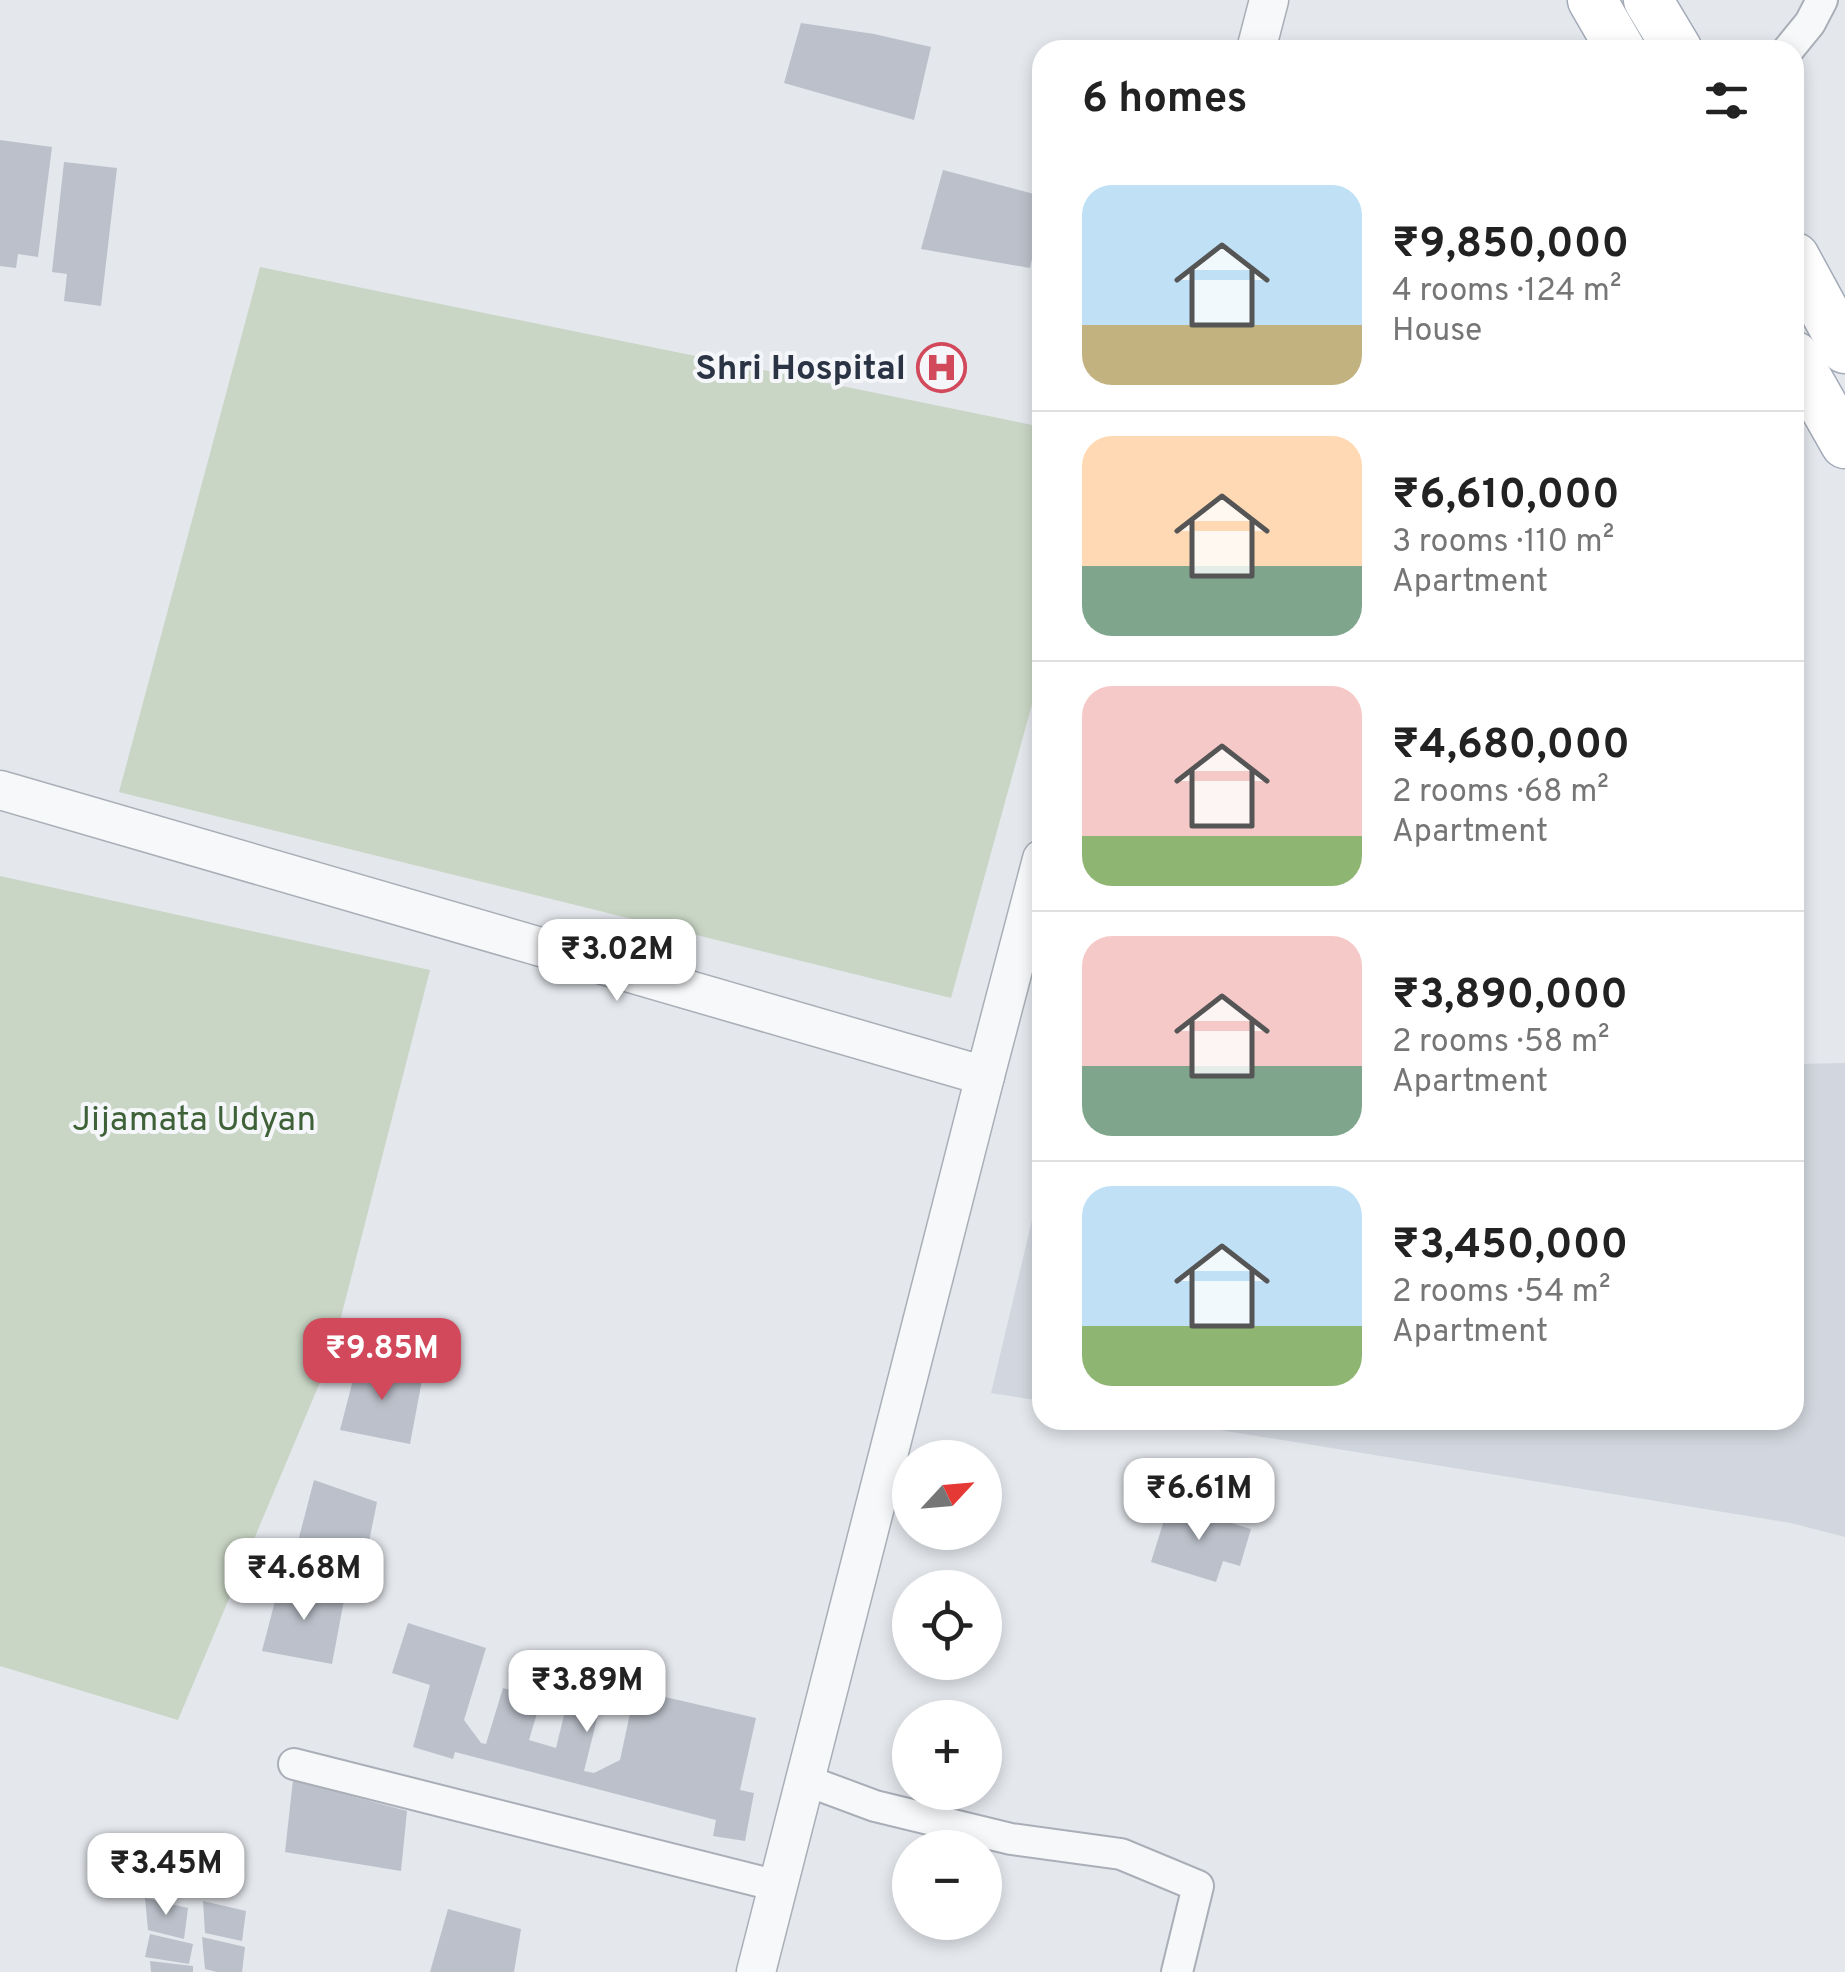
<!DOCTYPE html>
<html lang="en">
<head>
<meta charset="utf-8">
<style>
  :root { --surface:#fff; --page:#f2f2f2; --text:#222; --muted:#767676; --line:#e0e0e0; --accent:#d1495b }
  body { margin:0; font-family:Overpass,sans-serif; background:var(--page); color:var(--text); height:100vh; display:flex; flex-direction:column; font-size:38px; white-space:nowrap }
  * { box-sizing:border-box; margin:0 }
  p { font-size:32px; color:var(--muted) }
  .icon { flex:none; width:55px; height:55px; fill:none; stroke:currentColor; stroke-width:2; stroke-linecap:round; stroke-linejoin:round }
  .map { position:relative; flex:1; overflow:hidden }
  .side { position:absolute; left:1032px; top:40px; width:772px; height:1390px; display:flex; flex-direction:column; background:var(--surface); border-radius:30px; box-shadow:0 5px 15px #0003 }
  .side>* { flex:none }
  .needle { width:65px; rotate:64deg }
  .buttons { position:absolute; left:892px; top:1440px; display:grid; gap:20px }
  .buttons a { display:grid; place-items:center; width:110px; height:110px; border-radius:50%; background:var(--surface); box-shadow:0 5px 15px #0003; font-size:50px }
  .price { position:absolute; translate:-50% -85px; padding:0 22px; border-radius:20px; background:#fff; color:#222; font-size:32px; line-height:65px; filter:drop-shadow(0 2px 5px #0008) }
  .price::after { content:''; position:absolute; left:50%; top:60px; width:30px; height:22px; margin-left:-15px; background:inherit; clip-path:polygon(0 0,100% 0,50% 100%) }
  .price.on { background:var(--accent); color:#fff }
  ul { padding:0; list-style:none }
  li { display:flex; align-items:center; gap:30px; height:250px; padding:0 50px }
  li+li { border-top:2px solid var(--line) }
  li span { display:grid; place-items:center; flex:none; width:280px; height:200px; border-radius:30px; color:#555 }
  li>.icon { margin-inline-start:auto }
  span .icon { width:120px; height:120px; fill:#fffc; stroke-width:1 }
  li b { font-size:42px }
  h2 { display:flex; justify-content:space-between; align-items:center; height:120px; padding:0 50px; font-size:42px }
  .map>svg:first-child { display:block }
  .built { fill:#d2d6de }
  .green { fill:#c9d6c5 }
  .building { fill:#bbc0ca }
  .lines { fill:none; stroke-linecap:round; stroke-linejoin:round }
  .minor-casing { stroke:#a9aeb7; stroke-width:34 }
  .tertiary-casing { stroke:#a9aeb7; stroke-width:41 }
  .primary-casing { stroke:#a3abb8; stroke-width:51 }
  .minor { stroke:#f7f8fa; stroke-width:30 }
  .tertiary { stroke:#f7f8fa; stroke-width:38 }
  .primary { stroke:#fff; stroke-width:48 }
  .labels { text-anchor:middle; stroke-width:8; stroke-linejoin:round; paint-order:stroke }
  .poi-label { font-size:35px; font-weight:bold; fill:#2b3445; stroke:#f4f6f9; text-anchor:end }
  .park-label { font-size:35px; fill:#3f6138; stroke:#f4f6f9 }
</style>
</head>
<body>
<div class="map">
<svg width="1845" height="1972" viewBox="0 0 1845 1972">
  <rect width="100%" height="100%" fill="#e4e7ec"/>
  <g class="built">
    <polygon points="1795,906 1804,908 1798,1064 1845,1063 1845,1537 1791,1523 1159,1420 1795,1420"/>
    <polygon points="1042,1178 1042,1401 991,1393"/>
  </g>
  <g class="green">
    <polygon points="260,267 1042,427 1042,668 951,998 119,792"/>
    <polygon points="0,876 430,970 331,1356 178,1720 0,1666"/>
  </g>
  <g class="building">
    <polygon points="801,23 874,34 931,47 914,120 784,83"/>
    <polygon points="0,140 52,147 38,257 18,254 16,268 0,266"/>
    <polygon points="64,162 117,168 101,306 64,301 67,274 52,272"/>
    <polygon points="943,170 1042,196 1042,212 1030,268 921,249"/>
    <polygon points="359,1357 422,1380 410,1444 340,1430"/>
    <polygon points="314,1480 377,1502 364,1566 295,1553"/>
    <polygon points="1169,1504 1251,1529 1240,1566 1223,1561 1216,1582 1151,1562"/>
    <polygon points="281,1578 344,1600 332,1664 262,1651"/>
    <polygon points="408,1623 486,1648 464,1720 481,1743 486,1744 503,1688 517,1692 519,1678 508,1675 514,1658 546,1667 541,1685 529,1681 527,1695 541,1700 529,1740 556,1748 566,1707 577,1709 579,1696 566,1692 571,1672 606,1682 601,1702 591,1699 589,1712 598,1715 584,1771 594,1773 620,1760 635,1690 756,1718 740,1790 754,1793 745,1841 713,1836 716,1820 455,1752 453,1759 413,1747 430,1685 392,1673"/>
    <polygon points="293,1780 407,1811 401,1871 285,1852"/>
    <polygon points="145,1898 188,1908 184,1939 148,1930"/>
    <polygon points="203,1901 246,1911 242,1941 205,1933"/>
    <polygon points="448,1909 521,1929 514,1972 430,1972"/>
    <polygon points="150,1934 193,1944 189,1964 145,1957"/>
    <polygon points="202,1937 245,1947 242,1972 217,1972 205,1969"/>
    <polygon points="150,1961 193,1966 193,1972 151,1972"/>
  </g>
  <g class="lines">
    <defs>
      <g id="minor">
        <polyline points="1788,50 1810,23 1822,0"/>
        <polyline points="294,1764 778,1886"/>
        <polyline points="805,1780 875,1806 1011,1839 1121,1854 1198,1886 1177,1972"/>
      </g>
      <g id="tertiary">
        <polyline points="1256,50 1269,0"/>
        <polyline points="0,790 985,1076 1042,859"/>
        <polyline points="756,1972 985,1076"/>
      </g>
      <g id="primary">
        <polyline points="1592,0 1621,50"/>
        <polyline points="1648,0 1678,50"/>
        <polyline points="1795,257 1845,349"/>
        <polyline points="1795,356 1845,444"/>
      </g>
    </defs>
    <use href="#minor" class="minor-casing"/>
    <use href="#tertiary" class="tertiary-casing"/>
    <use href="#primary" class="primary-casing"/>
    <use href="#minor" class="minor"/>
    <use href="#tertiary" class="tertiary"/>
    <use href="#primary" class="primary"/>
  </g>
  <defs>
    <symbol id="hospital-ring" viewBox="-11 -11 22 22"><circle r="9.5" fill="#f4f6f9" stroke="#d1495b" stroke-width="1.5"/><path d="M-5-5h3v3.5h4V-5h3V5h-3V1.5h-4V5h-3Z" fill="#d1495b"/></symbol>
  </defs>
  <g fill-rule="evenodd">
    <use href="#hospital-ring" x="914" y="340" width="55" height="55"/>
  </g>
  <g class="labels">
    <g class="poi-label">
      <text x="906" y="379">Shri Hospital</text>
    </g>
    <g class="park-label">
      <text x="194" y="1130">Jijamata Udyan</text>
    </g>
  </g>
</svg>
<div class="buttons">
<a><svg class="needle" viewBox="-14 -14 28 28"><path d="M0-13l5 13h-10z" fill="#e53935"/><path d="M0 13l5-13h-10z" fill="#767676"/></svg></a>
<a><svg class="icon" aria-label="locate" viewBox="0 0 24 24"><circle cx="12" cy="12" r="6"/><path d="M12 2v4M12 18v4M2 12h4M18 12h4"/></svg></a>
<a>+</a>
<a>−</a>
</div>
<b class="price" style="left:617px;top:1004px">₹3.02M</b>
<b class="price on" style="left:382px;top:1403px">₹9.85M</b>
<b class="price" style="left:1199px;top:1543px">₹6.61M</b>
<b class="price" style="left:304px;top:1623px">₹4.68M</b>
<b class="price" style="left:587px;top:1735px">₹3.89M</b>
<b class="price" style="left:166px;top:1918px">₹3.45M</b>
<section class="side">
<h2>6 homes<svg class="icon" aria-label="filters" viewBox="0 0 24 24"><path d="M4 7h16M4 17h16"/><circle cx="9" cy="7" r="2"/><circle cx="15" cy="17" r="2"/></svg></h2>
<ul>
<li><span style="background:linear-gradient(#bfe0f5 70%,#c2b280 0)"><svg class="icon" aria-label="home" viewBox="0 0 24 24"><path d="M3 11l9-7 9 7M6 9v11h12V9"/></svg></span><div><b>₹9,850,000</b><p>4 rooms · 124 m²</p><p>House</p></div></li>
<li><span style="background:linear-gradient(#ffd9b3 65%,#7fa58c 0)"><svg class="icon" aria-label="home" viewBox="0 0 24 24"><path d="M3 11l9-7 9 7M6 9v11h12V9"/></svg></span><div><b>₹6,610,000</b><p>3 rooms · 110 m²</p><p>Apartment</p></div></li>
<li><span style="background:linear-gradient(#f6c9c9 75%,#8fb573 0)"><svg class="icon" aria-label="home" viewBox="0 0 24 24"><path d="M3 11l9-7 9 7M6 9v11h12V9"/></svg></span><div><b>₹4,680,000</b><p>2 rooms · 68 m²</p><p>Apartment</p></div></li>
<li><span style="background:linear-gradient(#f6c9c9 65%,#7fa58c 0)"><svg class="icon" aria-label="home" viewBox="0 0 24 24"><path d="M3 11l9-7 9 7M6 9v11h12V9"/></svg></span><div><b>₹3,890,000</b><p>2 rooms · 58 m²</p><p>Apartment</p></div></li>
<li><span style="background:linear-gradient(#bfe0f5 70%,#8fb573 0)"><svg class="icon" aria-label="home" viewBox="0 0 24 24"><path d="M3 11l9-7 9 7M6 9v11h12V9"/></svg></span><div><b>₹3,450,000</b><p>2 rooms · 54 m²</p><p>Apartment</p></div></li>
</ul>
</section>
</div>
</body>
</html>
